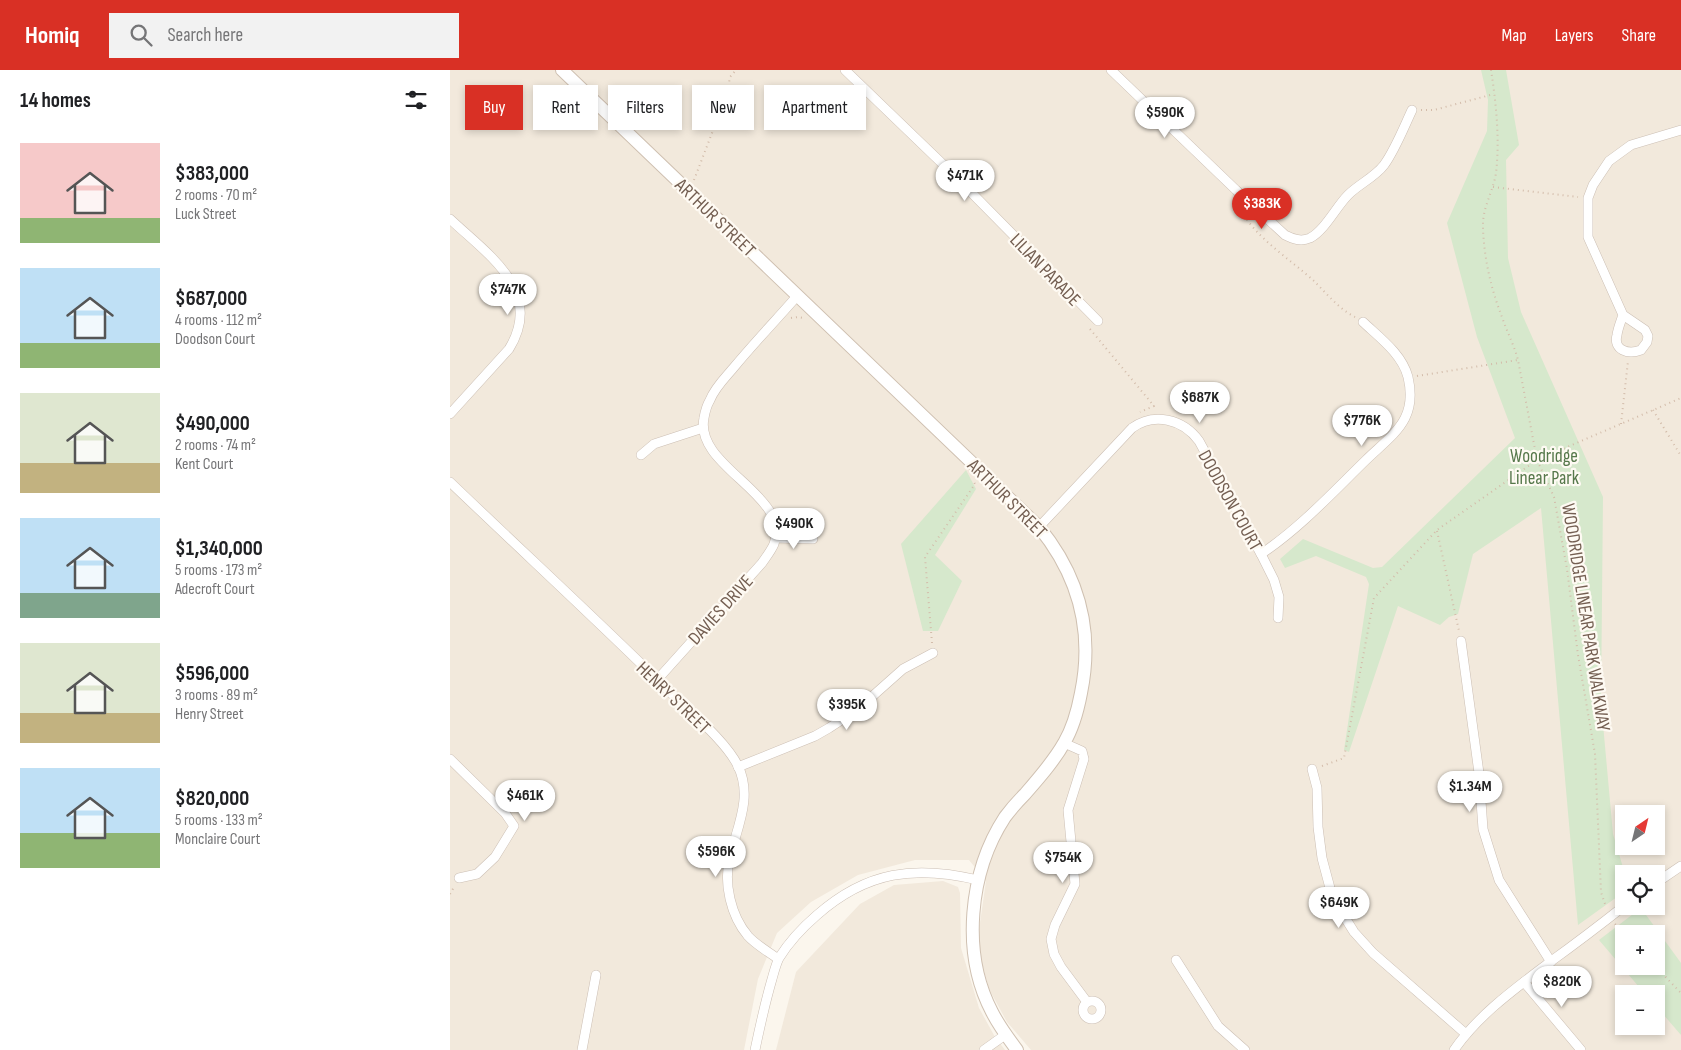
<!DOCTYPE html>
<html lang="en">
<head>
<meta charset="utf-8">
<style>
  :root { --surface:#fff; --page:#f2f2f2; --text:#202124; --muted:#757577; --accent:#d93025 }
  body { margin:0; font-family:"Sofia Sans Condensed",sans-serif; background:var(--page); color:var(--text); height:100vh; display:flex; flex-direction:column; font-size:19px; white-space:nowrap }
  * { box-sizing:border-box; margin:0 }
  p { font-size:16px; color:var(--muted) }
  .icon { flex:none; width:28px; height:28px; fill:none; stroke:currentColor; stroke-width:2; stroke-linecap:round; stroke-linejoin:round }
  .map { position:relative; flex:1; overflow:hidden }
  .sheet { display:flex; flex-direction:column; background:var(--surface); width:450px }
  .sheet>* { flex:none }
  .hud { position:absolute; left:15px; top:15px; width:475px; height:45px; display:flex; gap:10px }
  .needle { width:32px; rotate:35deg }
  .tools { position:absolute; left:1165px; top:735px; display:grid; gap:10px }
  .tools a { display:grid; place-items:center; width:50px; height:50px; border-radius:0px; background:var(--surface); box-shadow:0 2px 8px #0003; font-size:25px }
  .price { position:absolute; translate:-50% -42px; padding:0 11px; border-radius:18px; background:#fff; color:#222; font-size:16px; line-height:32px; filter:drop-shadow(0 1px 2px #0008) }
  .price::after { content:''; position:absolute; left:50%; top:30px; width:15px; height:11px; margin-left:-8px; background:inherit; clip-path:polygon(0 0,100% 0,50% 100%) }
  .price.selected { background:var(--accent); color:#fff }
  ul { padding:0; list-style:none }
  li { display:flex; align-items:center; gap:15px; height:125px; padding:0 20px }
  li span { display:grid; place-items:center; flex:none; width:140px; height:100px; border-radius:0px; color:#555 }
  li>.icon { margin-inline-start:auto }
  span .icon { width:60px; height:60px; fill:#fffc; stroke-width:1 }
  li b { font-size:21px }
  h2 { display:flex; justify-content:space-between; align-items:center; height:60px; padding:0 20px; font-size:21px }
  .chip { padding:0 18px; border-radius:0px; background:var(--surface); box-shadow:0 2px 8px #0003; font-size:18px; line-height:45px }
  .chip.selected { background:var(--accent); color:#fff }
  header { display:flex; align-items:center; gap:30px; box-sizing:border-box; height:70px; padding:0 25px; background:var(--accent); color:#fff }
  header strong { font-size:24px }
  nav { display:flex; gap:28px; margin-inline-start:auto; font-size:18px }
  .search { width:350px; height:45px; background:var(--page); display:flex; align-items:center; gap:12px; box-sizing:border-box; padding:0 18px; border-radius:0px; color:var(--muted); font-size:19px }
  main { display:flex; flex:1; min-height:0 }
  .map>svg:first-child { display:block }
  .residential { fill:#f2e9dc; fill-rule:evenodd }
  .green { fill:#d6e8cc; fill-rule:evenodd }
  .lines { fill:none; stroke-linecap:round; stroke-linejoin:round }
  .street-casing { stroke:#ccbfb4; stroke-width:10 }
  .secondary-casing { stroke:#cfc0b1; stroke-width:14 }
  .path { stroke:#d3bcaa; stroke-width:2; stroke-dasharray:1 4; stroke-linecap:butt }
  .street { stroke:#fff; stroke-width:9 }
  .secondary { stroke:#fff; stroke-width:12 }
  .labels { text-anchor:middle; stroke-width:4.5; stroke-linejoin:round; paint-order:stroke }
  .street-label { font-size:19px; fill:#745f52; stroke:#fefaf3 }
  .park-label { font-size:19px; fill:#56784b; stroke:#fefaf3 }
</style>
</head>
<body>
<header>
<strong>Homiq</strong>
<div class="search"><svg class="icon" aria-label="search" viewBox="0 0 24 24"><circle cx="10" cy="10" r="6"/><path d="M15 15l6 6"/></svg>Search here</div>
<nav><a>Map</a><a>Layers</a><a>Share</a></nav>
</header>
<main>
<section class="sheet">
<h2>14 homes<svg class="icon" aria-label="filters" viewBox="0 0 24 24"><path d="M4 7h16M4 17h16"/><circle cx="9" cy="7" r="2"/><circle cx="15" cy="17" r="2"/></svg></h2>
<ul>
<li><span style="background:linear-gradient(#f6c9c9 75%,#8fb573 0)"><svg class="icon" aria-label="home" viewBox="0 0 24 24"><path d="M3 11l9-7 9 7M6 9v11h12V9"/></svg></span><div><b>$383,000</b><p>2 rooms · 70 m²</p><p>Luck Street</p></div></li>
<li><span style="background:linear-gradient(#bfe0f5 75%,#8fb573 0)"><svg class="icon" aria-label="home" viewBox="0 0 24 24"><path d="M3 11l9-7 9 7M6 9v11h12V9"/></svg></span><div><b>$687,000</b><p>4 rooms · 112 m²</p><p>Doodson Court</p></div></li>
<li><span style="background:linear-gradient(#dfe7d0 70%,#c2b280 0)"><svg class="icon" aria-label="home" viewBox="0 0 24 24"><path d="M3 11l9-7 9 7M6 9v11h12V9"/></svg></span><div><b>$490,000</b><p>2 rooms · 74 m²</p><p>Kent Court</p></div></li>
<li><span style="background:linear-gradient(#bfe0f5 75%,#7fa58c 0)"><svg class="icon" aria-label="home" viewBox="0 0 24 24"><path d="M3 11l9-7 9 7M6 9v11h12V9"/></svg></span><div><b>$1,340,000</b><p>5 rooms · 173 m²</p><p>Adecroft Court</p></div></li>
<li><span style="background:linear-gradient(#dfe7d0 70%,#c2b280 0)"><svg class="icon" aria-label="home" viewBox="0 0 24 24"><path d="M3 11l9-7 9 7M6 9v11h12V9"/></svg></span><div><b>$596,000</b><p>3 rooms · 89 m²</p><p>Henry Street</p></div></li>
<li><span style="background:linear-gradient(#bfe0f5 65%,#8fb573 0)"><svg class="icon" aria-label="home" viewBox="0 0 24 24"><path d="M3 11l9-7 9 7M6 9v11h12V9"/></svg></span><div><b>$820,000</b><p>5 rooms · 133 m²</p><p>Monclaire Court</p></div></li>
</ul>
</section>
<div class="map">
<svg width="1231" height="980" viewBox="0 0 1231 980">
  <rect width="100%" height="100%" fill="#fbf6ed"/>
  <g class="residential">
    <path d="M 0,0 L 1231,0 L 1231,980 L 581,980 L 557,952 L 539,919 L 527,874 L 536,811 L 519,790 L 465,790 L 408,805 L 361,832 L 327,863 L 308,909 L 294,980 L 0,980 ZM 1174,744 L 1206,744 L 1206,776 L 1174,776 ZM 1174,804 L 1206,804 L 1206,836 L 1174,836 ZM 1174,864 L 1206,864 L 1206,896 L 1174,896 ZM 1174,924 L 1206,924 L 1206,956 L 1174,956 Z"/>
    <polygon points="493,811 508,817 510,823 511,878 529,938 545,967 555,980 326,980 346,902 410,834 444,815"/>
  </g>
  <g class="green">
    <polygon points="1031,0 1056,0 1069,75 1056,90 1058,188 1071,242 1153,427 1151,632 1163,764 1175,804 1174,804 1174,822 1128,855 1091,438 1023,484 1008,544 999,547 990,555 948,536 899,682 894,680 919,514 916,507 866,486 835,498 830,489 853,469 923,498 932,497 1065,368 1027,267 997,153 1037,61 1038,30"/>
    <polygon points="516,400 526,419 485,485 512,511 488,561 473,561 451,474"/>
    <path d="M 1191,838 L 1231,893 L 1231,965 L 1206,936 L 1206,924 L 1195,924 L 1149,870 ZM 1174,864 L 1206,864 L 1206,896 L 1174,896 Z"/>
  </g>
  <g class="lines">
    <defs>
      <g id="street">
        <polyline points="395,0 502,103 648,251"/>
        <path d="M 661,0 L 786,120 L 835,165 C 843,169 851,172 860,168 C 875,160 886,137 898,125 C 909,114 925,107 934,95 C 945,80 954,57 962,40"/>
        <path d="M 0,149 C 37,184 95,221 59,279 L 0,344"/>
        <path d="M 1173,245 C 1171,251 1168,258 1167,265 C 1163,280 1178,285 1191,280 L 1197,272 L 1198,266 L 1195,260 L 1173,245 L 1138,167 L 1138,128 L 1143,115 L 1159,91 L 1181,75 L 1231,60"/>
        <polyline points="191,385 204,374 253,358"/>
        <path d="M 0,412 C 73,482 147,550 219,621 C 239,641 276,671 288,696 C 303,727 287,757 280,787 C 273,813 281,846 298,866 C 306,875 319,882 328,889"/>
        <path d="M 589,457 L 682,358 C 704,342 733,349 749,371 L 811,484 L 824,510 L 829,527 L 828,548"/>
        <polyline points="326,468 363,469"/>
        <path d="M 811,484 C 850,458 882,423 916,390 C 929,377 947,364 955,348 C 961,336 961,320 958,307 C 952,284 930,268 913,252"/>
        <polyline points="1011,571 1029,703 1033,759 1049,810 1101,892"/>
        <path d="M 207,610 L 312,493 C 316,487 321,481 324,474 C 342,425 244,397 254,348 C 255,342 257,335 260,330 C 265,317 276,307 285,296 C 305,272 327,249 348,225"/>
        <polyline points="614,673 632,681 634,689 618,740 625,814 605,855 601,869 604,884 611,897 637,932"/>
        <polyline points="0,689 55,743 64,756 45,787 27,804 9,808"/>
        <polyline points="288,697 365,666 379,658 408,639 453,599 483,583"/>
        <polyline points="862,699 867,718 868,757 872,788 880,818 889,838 904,862 923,883 1016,964"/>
        <polyline points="1206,813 1231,796"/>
        <polyline points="726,890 768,956 795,980"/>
        <polyline points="1074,912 1131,980"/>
        <circle cx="642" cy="940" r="9"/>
        <polyline points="132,980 146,905"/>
        <path d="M 305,980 C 310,956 315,933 322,909 C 324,902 326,894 329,888 C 339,872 353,857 367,845 C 417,801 465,795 528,810"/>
        <polyline points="534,980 555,965"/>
        <path d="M 1004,980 C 1029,944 1066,918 1100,892 C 1125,874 1150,855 1174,836"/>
      </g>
      <path id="secondary" d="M 112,0 L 589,457 C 629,506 644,560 631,623 C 628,639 623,658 614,673 C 604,691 589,708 575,724 C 568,731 561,739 555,747 C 519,802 511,883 542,942 C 549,956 558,968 567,980"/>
    </defs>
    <use href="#street" class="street-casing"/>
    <use href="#secondary" class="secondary-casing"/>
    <g class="path">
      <path d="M 1041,0 C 1046,32 1050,70 1046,103 C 1043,123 1032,137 1033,158 C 1034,188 1041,219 1052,247 C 1057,262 1064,275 1068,290 L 1087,390 L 1104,427 L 1117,499 L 1128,585 L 1145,684 L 1151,822 L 1156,837"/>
      <polyline points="971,40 984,40 1044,24"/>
      <polyline points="244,110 277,24 280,7 286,0"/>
      <polyline points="1043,117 1128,127"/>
      <path d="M 789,137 C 804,167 840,189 864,211 C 877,224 889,239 905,247"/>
      <polyline points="341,248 348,247 354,248"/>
      <polyline points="640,259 704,336 690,342"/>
      <polyline points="967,306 1068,290"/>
      <polyline points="1203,340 1231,386"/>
      <polyline points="1171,354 1178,291"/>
      <polyline points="987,461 1009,561"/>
      <polyline points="482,573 475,487 525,414 524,412"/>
      <polyline points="872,696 894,688 924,528 987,460 1087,390 1231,328"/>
      <polyline points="0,824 4,817"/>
      <polyline points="1165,854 1174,864"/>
      <polyline points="1205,896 1231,923"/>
    </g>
    <use href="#street" class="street"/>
    <use href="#secondary" class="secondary"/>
  </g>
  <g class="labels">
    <g class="street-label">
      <text transform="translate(266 147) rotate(44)" y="7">ARTHUR STREET</text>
      <text transform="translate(596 199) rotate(46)" y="7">LILIAN PARADE</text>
      <text transform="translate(558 428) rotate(45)" y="7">ARTHUR STREET</text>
      <text transform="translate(781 430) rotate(61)" y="7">DOODSON COURT</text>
      <text transform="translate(270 539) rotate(-48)" y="7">DAVIES DRIVE</text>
      <text transform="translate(1137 547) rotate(81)" y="7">WOODRIDGE LINEAR PARK WALKWAY</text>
      <text transform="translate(224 627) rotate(44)" y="7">HENRY STREET</text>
    </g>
    <g class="park-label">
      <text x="1094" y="392">Woodridge<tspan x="1094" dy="22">Linear Park</tspan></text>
    </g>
  </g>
</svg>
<div class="tools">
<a><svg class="needle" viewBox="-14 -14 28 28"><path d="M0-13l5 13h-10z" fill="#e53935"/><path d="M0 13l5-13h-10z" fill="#757577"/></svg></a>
<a><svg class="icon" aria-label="locate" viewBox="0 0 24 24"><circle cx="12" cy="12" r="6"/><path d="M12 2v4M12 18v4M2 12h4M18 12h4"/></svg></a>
<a>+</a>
<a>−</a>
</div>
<b class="price" style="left:715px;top:69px">$590K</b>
<b class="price" style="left:515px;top:132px">$471K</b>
<b class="price selected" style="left:812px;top:160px">$383K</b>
<b class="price" style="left:58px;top:246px">$747K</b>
<b class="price" style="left:750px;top:354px">$687K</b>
<b class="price" style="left:912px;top:377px">$776K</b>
<b class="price" style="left:344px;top:480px">$490K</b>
<b class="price" style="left:397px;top:661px">$395K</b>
<b class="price" style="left:1020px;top:743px">$1.34M</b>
<b class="price" style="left:75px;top:752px">$461K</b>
<b class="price" style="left:266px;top:808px">$596K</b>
<b class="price" style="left:613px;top:814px">$754K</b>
<b class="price" style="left:889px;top:859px">$649K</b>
<b class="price" style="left:1112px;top:938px">$820K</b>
<div class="hud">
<a class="chip selected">Buy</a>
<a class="chip">Rent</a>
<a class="chip">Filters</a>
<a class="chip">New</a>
<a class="chip">Apartment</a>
</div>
</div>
</main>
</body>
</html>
